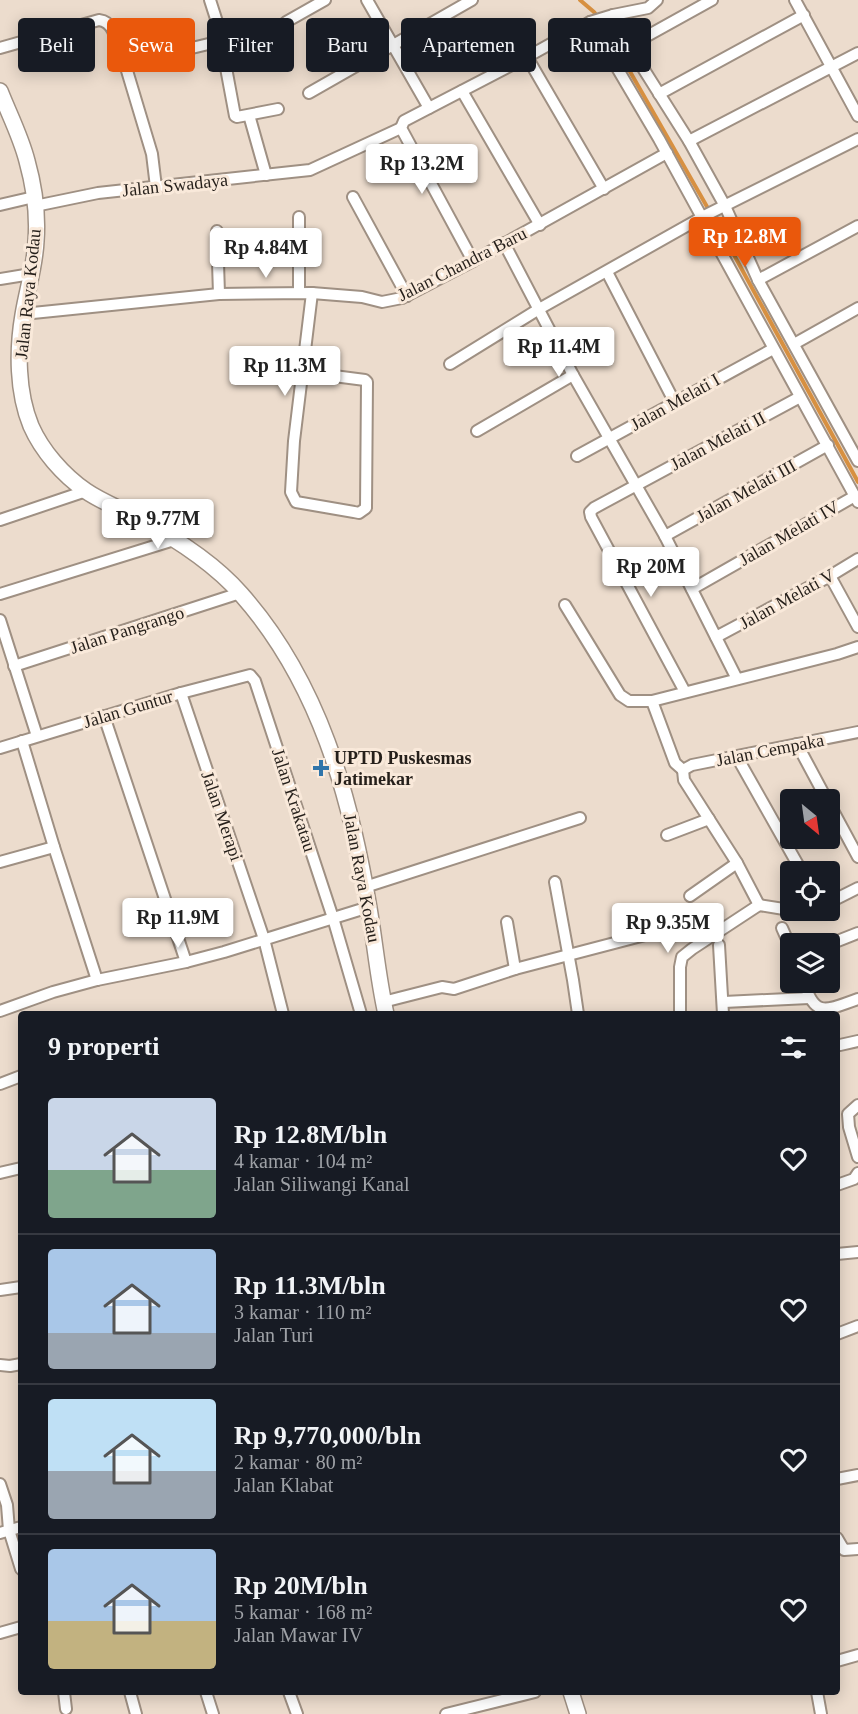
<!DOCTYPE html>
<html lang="id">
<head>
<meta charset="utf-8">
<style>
  :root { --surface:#171b24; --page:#20242c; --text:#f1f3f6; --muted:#9ea1a6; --line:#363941; --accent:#ea580c }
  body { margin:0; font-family:Georgia,serif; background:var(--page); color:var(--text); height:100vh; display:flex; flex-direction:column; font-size:22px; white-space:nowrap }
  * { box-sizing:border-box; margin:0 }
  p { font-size:20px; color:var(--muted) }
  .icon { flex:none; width:33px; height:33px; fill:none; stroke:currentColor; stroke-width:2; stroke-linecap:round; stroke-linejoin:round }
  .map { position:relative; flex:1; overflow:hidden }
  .drawer { position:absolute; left:18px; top:1011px; width:822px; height:684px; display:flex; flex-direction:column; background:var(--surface); border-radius:6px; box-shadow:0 3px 15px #0003 }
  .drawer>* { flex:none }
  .banner { position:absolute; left:18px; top:18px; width:822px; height:54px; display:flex; gap:12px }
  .needle { width:39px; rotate:151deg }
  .tools { position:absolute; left:780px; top:789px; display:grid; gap:12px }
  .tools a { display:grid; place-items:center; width:60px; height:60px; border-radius:6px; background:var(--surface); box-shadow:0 3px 15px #0003; font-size:30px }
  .price { position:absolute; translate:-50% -51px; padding:0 14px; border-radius:6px; background:#fff; color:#222; font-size:20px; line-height:39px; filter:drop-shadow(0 2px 3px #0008) }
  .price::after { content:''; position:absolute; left:50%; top:36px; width:18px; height:14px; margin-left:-9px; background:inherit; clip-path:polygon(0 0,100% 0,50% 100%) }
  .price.current { background:var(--accent); color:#fff }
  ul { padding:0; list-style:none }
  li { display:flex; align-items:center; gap:18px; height:150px; padding:0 30px }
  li+li { border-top:2px solid var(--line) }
  li span { display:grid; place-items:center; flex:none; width:168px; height:120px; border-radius:6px; color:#555 }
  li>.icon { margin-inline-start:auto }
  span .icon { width:72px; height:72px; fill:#fffc; stroke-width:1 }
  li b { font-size:26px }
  h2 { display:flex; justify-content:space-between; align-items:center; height:72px; padding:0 30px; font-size:26px }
  .chip { padding:0 21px; border-radius:6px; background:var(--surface); box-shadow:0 3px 15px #0003; font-size:21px; line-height:54px }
  .chip.current { background:var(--accent); color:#fff }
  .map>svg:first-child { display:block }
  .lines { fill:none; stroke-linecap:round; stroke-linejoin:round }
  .stream { stroke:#d79041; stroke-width:4 }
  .street-casing { stroke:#9f9083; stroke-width:14 }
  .secondary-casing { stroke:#9f9083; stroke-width:18 }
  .street { stroke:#fff; stroke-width:10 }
  .secondary { stroke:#fff; stroke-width:15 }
  .poi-dot { fill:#3075aa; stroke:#f9e9da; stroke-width:2 }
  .labels { text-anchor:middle; stroke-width:6; stroke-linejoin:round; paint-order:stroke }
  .street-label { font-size:18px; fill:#251f1a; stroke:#f9e9da }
  .poi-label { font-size:18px; font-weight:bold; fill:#251f1a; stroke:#f9e9da; text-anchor:start }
</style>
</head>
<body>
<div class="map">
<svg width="858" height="1714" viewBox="0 0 858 1714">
  <rect width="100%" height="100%" fill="#ecdccd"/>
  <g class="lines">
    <polyline class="stream" points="580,0 594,12 604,26 722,233 858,482"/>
    <defs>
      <g id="street">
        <polyline points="210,0 218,25 235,116 237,117 278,109"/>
        <polyline points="367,0 429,108"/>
        <polyline points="795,0 858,116"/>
        <polyline points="613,15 629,46 689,141 725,206 758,280 858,461"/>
        <polyline points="286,22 325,0"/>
        <polyline points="590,22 659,139 858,502"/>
        <polyline points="629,46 712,0"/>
        <path d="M 0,48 L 99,20 C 117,22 116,46 120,61 L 125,64 L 221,41"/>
        <polyline points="527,57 604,189"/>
        <polyline points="125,64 152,154 156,187"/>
        <polyline points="462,91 540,225"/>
        <polyline points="309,93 472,0"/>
        <polyline points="659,94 804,15"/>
        <polyline points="249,115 266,175"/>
        <polyline points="689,141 858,53"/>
        <polyline points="353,197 407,296"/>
        <polyline points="0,205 34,197"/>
        <polyline points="35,206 98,193 310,170 401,128"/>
        <polyline points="299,217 299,293"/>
        <polyline points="217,231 219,294"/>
        <polyline points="504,243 573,375 665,536 737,679"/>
        <polyline points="473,261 401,128 404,121 527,57 590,22 613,15 648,8 657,0"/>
        <polyline points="607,272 675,403"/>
        <polyline points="0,279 31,274"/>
        <polyline points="758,280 858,226"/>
        <polyline points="23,314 219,294 312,293 362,297 382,302 402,298 473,261 667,153"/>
        <polyline points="794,344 858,308"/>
        <polyline points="450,364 539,309 706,215 858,139"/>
        <polyline points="303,372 365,380 367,382 366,508 359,513 354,512 296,502 291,492 294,441 312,293"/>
        <polyline points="477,431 573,375"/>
        <polyline points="577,456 773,349"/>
        <polyline points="0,520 86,491"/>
        <polyline points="665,536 828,445"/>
        <polyline points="830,576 858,627"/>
        <polyline points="692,589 855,496"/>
        <polyline points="0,594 174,540"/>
        <polyline points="565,605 620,695 629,701 652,701 837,654 858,647"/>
        <polyline points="0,620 37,736"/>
        <polyline points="716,637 830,576 858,559"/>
        <polyline points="14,666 240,593"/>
        <polyline points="685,692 591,517 590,512 594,508 800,397"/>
        <polyline points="181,693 264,939 283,1014"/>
        <polyline points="652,701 675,763 683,770"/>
        <polyline points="104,716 186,962"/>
        <polyline points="22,741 54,847 97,980"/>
        <polyline points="797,744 827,800"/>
        <polyline points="0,748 181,693 250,675 255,681 333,918 361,1014"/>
        <polyline points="737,757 802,872"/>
        <polyline points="683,770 692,765 858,732"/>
        <polyline points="683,770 684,780 737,863 759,905"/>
        <polyline points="830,805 858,857"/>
        <polyline points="667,835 709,819"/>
        <polyline points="0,862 54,847"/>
        <polyline points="555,882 573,980 578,1014"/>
        <polyline points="365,887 580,818"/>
        <polyline points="690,896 737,863"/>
        <polyline points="830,902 858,888"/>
        <polyline points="759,905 790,910"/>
        <polyline points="795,910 805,910"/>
        <polyline points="507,922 515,969"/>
        <polyline points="782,928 790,946"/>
        <polyline points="830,944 858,933"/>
        <polyline points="719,945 723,1014"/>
        <path d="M 804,982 C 815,1020 828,1009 858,999"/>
        <polyline points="383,1002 442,987 454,989 515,969 668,929"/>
        <polyline points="724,1002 809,998"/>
        <polyline points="0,1011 53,992 97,980 186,962 224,952 369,907"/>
        <polyline points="680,1014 680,967 682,957 692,949 759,905"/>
        <polyline points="840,1045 858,1041"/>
        <polyline points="0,1084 21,1076"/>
        <polyline points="858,1105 848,1114 849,1127 858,1157"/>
        <polyline points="0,1173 21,1168"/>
        <polyline points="837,1185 854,1179 858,1173"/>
        <polyline points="837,1254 858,1252"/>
        <polyline points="0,1290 21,1287"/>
        <polyline points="837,1334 858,1326"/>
        <polyline points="0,1365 10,1366 21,1364"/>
        <polyline points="837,1479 858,1475"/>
        <polyline points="0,1484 7,1505 9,1530 21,1569"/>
        <polyline points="0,1533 21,1527"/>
        <polyline points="837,1538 844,1550 858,1549"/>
        <polyline points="0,1633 21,1627"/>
        <polyline points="837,1661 858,1655"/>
        <polyline points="64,1692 66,1709"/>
        <polyline points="130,1692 136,1714"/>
        <polyline points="206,1692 213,1714"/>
        <polyline points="289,1692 297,1714"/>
        <polyline points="817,1692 821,1714"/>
        <polyline points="446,1714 535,1692"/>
      </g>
      <g id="secondary">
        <path d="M 0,91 C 9,114 21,137 27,161 C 34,186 38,215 36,241 C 35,266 27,290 23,315 C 17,350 17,392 31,426 C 42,451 63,475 86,491 C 102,502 121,509 138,518 C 173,537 215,564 241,594 C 319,682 350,795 369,908 C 375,943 378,979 386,1014"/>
        <polyline points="571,1692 578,1714"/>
      </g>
    </defs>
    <use href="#street" class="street-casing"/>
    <use href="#secondary" class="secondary-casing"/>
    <use href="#street" class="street"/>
    <use href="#secondary" class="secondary"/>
  </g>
  <path class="poi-dot" d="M318 759h6v6h6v6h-6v6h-6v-6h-6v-6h6z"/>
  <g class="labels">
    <g class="street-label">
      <text transform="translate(175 185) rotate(-6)" y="6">Jalan Swadaya</text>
      <text transform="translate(462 264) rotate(-27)" y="6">Jalan Chandra Baru</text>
      <text transform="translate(28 294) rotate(-84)" y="6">Jalan Raya Kodau</text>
      <text transform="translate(675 402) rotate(-29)" y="6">Jalan Melati I</text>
      <text transform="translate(718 441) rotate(-28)" y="6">Jalan Melati II</text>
      <text transform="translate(746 491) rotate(-29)" y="6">Jalan Melati III</text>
      <text transform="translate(789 533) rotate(-30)" y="6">Jalan Melati IV</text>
      <text transform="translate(787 599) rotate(-29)" y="6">Jalan Melati V</text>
      <text transform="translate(127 630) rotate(-18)" y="6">Jalan Pangrango</text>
      <text transform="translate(128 709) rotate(-17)" y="6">Jalan Guntur</text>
      <text transform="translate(770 750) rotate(-11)" y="6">Jalan Cempaka</text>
      <text transform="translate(294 800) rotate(72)" y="6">Jalan Krakatau</text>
      <text transform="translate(222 816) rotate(71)" y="6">Jalan Merapi</text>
      <text transform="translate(362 878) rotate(79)" y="6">Jalan Raya Kodau</text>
    </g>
    <g class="poi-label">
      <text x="334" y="764">UPTD Puskesmas<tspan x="334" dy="21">Jatimekar</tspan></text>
    </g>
  </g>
</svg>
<div class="tools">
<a><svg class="needle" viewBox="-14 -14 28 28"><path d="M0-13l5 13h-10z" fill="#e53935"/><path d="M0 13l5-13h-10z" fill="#9ea1a6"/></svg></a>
<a><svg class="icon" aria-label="locate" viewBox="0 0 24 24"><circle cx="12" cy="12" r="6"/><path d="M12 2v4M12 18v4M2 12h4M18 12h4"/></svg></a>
<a><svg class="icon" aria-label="layers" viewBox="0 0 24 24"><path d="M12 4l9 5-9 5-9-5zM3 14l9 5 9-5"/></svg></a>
</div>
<b class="price" style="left:422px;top:195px">Rp 13.2M</b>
<b class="price current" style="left:745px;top:268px">Rp 12.8M</b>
<b class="price" style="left:266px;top:279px">Rp 4.84M</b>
<b class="price" style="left:559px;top:378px">Rp 11.4M</b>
<b class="price" style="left:285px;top:397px">Rp 11.3M</b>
<b class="price" style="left:158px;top:550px">Rp 9.77M</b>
<b class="price" style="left:651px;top:598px">Rp 20M</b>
<b class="price" style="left:178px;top:949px">Rp 11.9M</b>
<b class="price" style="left:668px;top:954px">Rp 9.35M</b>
<div class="banner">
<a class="chip">Beli</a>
<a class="chip current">Sewa</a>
<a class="chip">Filter</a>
<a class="chip">Baru</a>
<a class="chip">Apartemen</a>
<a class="chip">Rumah</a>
</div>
<section class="drawer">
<h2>9 properti<svg class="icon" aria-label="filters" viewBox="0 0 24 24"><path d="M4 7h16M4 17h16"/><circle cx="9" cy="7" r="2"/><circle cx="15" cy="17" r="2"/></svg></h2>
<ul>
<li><span style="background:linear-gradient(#c9d6e8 60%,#7fa58c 0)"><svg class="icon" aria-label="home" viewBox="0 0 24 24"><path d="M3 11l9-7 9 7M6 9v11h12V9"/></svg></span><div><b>Rp 12.8M/bln</b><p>4 kamar · 104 m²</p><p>Jalan Siliwangi Kanal</p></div><svg class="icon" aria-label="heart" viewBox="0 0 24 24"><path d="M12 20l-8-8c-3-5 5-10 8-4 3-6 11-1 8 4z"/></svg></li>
<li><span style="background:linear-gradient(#a9c7e8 70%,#9aa5b1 0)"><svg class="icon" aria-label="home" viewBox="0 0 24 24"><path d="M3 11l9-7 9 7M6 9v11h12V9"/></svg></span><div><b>Rp 11.3M/bln</b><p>3 kamar · 110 m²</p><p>Jalan Turi</p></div><svg class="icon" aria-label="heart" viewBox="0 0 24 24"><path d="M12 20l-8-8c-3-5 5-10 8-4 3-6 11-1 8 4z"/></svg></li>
<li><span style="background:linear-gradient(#bfe0f5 60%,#9aa5b1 0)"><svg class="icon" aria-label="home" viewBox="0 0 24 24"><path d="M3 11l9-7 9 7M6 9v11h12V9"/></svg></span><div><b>Rp 9,770,000/bln</b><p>2 kamar · 80 m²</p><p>Jalan Klabat</p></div><svg class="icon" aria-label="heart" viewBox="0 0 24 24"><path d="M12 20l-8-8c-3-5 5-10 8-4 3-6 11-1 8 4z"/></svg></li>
<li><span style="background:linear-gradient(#a9c7e8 60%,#c2b280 0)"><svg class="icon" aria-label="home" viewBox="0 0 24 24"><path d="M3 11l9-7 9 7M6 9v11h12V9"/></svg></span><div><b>Rp 20M/bln</b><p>5 kamar · 168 m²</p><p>Jalan Mawar IV</p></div><svg class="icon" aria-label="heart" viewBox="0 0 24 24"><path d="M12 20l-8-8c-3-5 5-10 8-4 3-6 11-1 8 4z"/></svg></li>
</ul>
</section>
</div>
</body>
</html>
